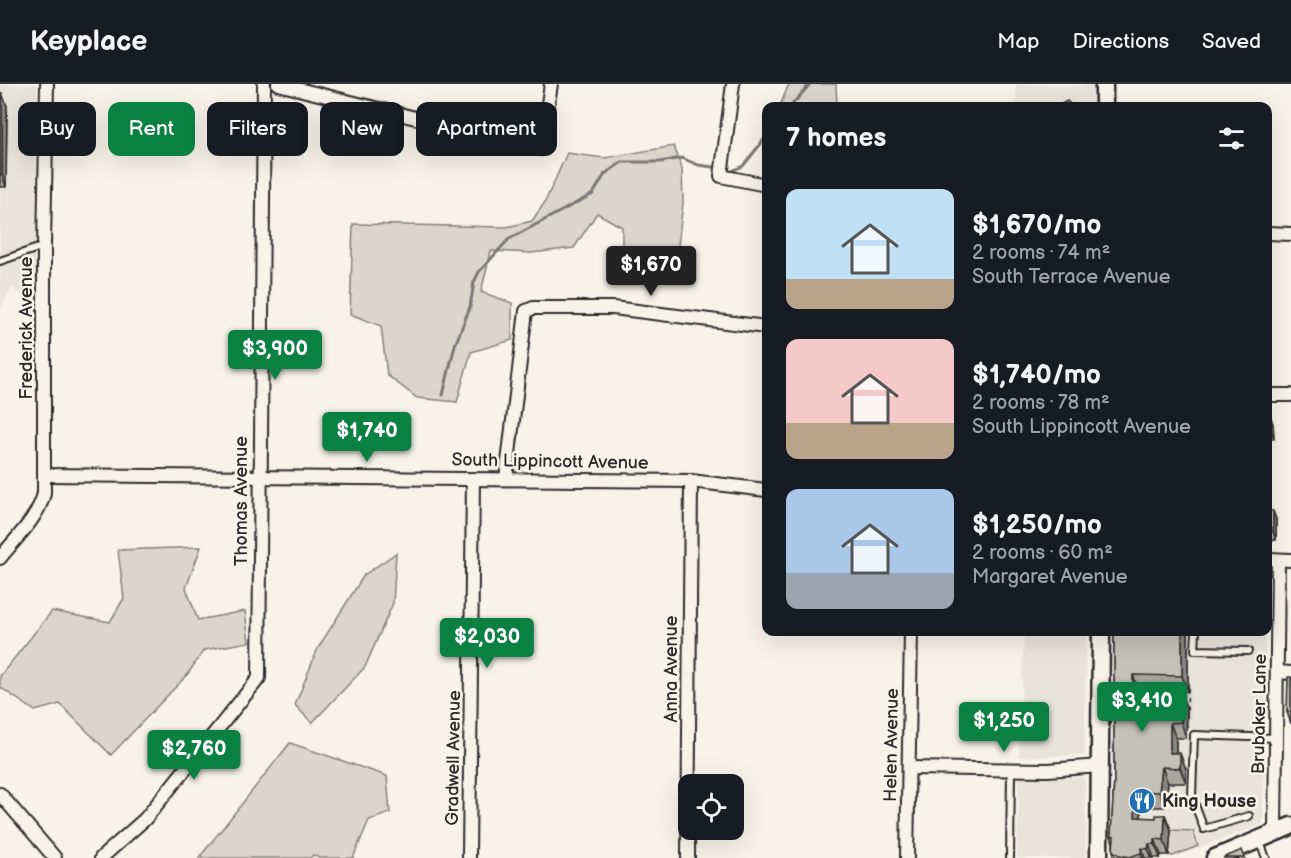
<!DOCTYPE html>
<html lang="en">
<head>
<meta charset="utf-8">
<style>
  :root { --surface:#171b24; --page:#242831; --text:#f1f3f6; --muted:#9ea1a6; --line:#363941; --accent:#0b8043 }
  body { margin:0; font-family:"Balsamiq Sans",sans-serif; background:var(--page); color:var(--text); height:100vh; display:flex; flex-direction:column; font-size:22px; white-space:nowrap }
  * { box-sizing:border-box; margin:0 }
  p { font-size:20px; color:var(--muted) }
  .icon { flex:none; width:33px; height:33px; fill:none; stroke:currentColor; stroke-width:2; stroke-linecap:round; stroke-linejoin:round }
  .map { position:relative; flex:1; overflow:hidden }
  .panel { position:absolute; left:762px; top:18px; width:510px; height:534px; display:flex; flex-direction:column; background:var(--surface); border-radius:12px; box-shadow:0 6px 24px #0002 }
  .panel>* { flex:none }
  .top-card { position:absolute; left:18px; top:18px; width:570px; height:54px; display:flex; gap:12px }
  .buttons { position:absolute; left:678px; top:690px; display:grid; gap:12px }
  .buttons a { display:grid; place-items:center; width:66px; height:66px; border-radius:12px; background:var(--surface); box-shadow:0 6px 24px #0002; font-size:30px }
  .price { position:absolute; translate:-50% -51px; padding:0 14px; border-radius:6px; background:var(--accent); color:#fff; font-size:20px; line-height:39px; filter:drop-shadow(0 2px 3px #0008) }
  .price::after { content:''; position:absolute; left:50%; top:36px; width:18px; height:14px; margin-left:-9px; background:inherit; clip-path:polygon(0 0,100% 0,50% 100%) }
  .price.on { background:#222; color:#fff }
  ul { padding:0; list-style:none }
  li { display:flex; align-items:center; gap:18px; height:150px; padding:0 24px }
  li span { display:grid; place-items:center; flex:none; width:168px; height:120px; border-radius:12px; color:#555 }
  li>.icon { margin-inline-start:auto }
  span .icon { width:72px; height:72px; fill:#fffc; stroke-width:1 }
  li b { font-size:26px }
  h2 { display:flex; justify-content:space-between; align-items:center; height:72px; padding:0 24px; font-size:26px }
  .tag { padding:0 21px; border-radius:12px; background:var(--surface); box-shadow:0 6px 24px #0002; font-size:21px; line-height:54px }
  .tag.on { background:var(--accent); color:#fff }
  header { display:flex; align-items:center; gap:36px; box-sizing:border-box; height:84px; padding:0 30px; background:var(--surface); border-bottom:2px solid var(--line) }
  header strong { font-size:28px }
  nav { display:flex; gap:33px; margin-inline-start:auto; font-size:21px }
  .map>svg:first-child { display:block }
  .built { fill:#e8e4da }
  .green { fill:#dad6cc; stroke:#82807c; stroke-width:1.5 }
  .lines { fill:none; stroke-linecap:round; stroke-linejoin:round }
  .stream { stroke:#7a7874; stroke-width:3 }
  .lane-casing { stroke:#2b2b2b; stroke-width:10 }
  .street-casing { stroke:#2b2b2b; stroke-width:16 }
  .secondary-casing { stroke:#2b2b2b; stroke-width:21 }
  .path { stroke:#2b2b2b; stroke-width:1.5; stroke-dasharray:4.5 4.5; stroke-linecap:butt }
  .lane { stroke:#f7f3e8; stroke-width:6 }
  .street { stroke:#f7f3e8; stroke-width:12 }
  .secondary { stroke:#f7f3e8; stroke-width:16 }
  .wall { fill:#a9a69f; stroke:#2b2b2b; stroke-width:1.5 }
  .shaded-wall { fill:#898782; stroke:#2b2b2b; stroke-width:1.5 }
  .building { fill:#c4c1b9; stroke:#2b2b2b; stroke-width:1.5 }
  .labels { text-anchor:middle; stroke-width:5; stroke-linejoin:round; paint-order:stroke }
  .street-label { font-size:18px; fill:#2b2b2b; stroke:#f7f3e8 }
  .poi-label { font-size:18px; font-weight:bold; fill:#2b2b2b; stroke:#f7f3e8; text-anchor:start }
</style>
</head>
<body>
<header>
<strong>Keyplace</strong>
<nav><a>Map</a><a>Directions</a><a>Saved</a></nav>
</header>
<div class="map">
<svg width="1291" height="774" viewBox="0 0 1291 774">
  <rect width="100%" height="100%" fill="#f7f3e8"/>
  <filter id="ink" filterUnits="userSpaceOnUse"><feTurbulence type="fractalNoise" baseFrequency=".0167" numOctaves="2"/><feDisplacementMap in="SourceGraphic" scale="12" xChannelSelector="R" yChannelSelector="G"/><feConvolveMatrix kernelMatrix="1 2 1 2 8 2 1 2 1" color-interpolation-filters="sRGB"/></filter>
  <g filter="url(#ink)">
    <g class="built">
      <polygon points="0,0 37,0 36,222 12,204 0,225"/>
      <polygon points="1016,0 1055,0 1067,2 1099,0 1101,22 1016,22"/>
      <polygon points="1024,548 1086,548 1085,671 1019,673"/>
      <polygon points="1115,548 1266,548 1263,740 1171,774 1113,774"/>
      <polygon points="1019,693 1085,694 1086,774 1017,774"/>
    </g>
    <g class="green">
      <polygon points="789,0 836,0 837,22 780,22"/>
      <polygon points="674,62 682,85 683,119 677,170 622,174 622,143 597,129 574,164 531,169 491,167 481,208 512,219 512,256 471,268 457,318 417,314 387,291 381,242 350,230 353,140 507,143 532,137 545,118 567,69 604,74"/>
      <polygon points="201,463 186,504 198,536 245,527 249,558 204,566 187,591 111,671 60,620 35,627 0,603 0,592 52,527 110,538 124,514 118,466"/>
      <polygon points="396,469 393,519 365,583 312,639 295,621 318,564 364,491"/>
      <polygon points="290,659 387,692 390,729 369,736 353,774 319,774 313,771 310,774 199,774"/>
      <polygon points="1171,746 1193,747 1198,762 1173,772 1169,771"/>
    </g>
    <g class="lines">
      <g class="stream">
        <polyline points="791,22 810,0"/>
        <polyline points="732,87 743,82 766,53"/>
        <polyline points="443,311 455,261 470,223 474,198 479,188 509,155 593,110 605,90 622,78 660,78 682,74 698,81 713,83"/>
      </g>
      <defs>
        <g id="lane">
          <polyline points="0,177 44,162"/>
          <polyline points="1196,548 1195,566 1248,567"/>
          <polyline points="1249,732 1204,745 1192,713 1194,651 1276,654"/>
          <polyline points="1260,758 1266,774"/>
          <polyline points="1010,774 1011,685"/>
        </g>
        <g id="street">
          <polyline points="278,0 541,65 551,0"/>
          <polyline points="733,0 721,92 766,101"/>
          <polyline points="1268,149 1291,150"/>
          <polyline points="1268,311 1291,311"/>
          <polyline points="44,391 691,397 766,406"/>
          <polyline points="506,395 526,227 533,224 613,224 766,243"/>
          <path d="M 0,474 C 15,455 39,433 44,409 L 44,162 L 47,0"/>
          <polyline points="1268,475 1291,476"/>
          <polyline points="1278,588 1291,589"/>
          <polyline points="909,684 1048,686 1100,682"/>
          <polyline points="0,710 55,774"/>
          <polyline points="1275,748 1278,476"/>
          <polyline points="101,774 145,735 259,594 264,0"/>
          <polyline points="469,774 473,395"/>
          <polyline points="688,774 691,397"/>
          <polyline points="907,774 911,548"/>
        </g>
        <g id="secondary">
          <polyline points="1104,22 1104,0"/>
          <polyline points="1099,774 1101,548"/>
          <polyline points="1215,774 1291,742"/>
        </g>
      </defs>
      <use href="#lane" class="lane-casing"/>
      <use href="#street" class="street-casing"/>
      <use href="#secondary" class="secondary-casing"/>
      <polyline class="path" points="1187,645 1188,571"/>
      <use href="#lane" class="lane"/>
      <use href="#street" class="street"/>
      <use href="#secondary" class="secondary"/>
    </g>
    <g class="wall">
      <polygon points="0,9 7,22 6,103 0,103"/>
      <polygon points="1268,327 1269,331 1270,331 1273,340 1274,355 1268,355"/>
      <polygon points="1268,427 1276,435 1276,456 1268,457"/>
      <polygon points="1114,548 1188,550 1188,607 1139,607 1139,611 1181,611 1187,627 1186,654 1176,654 1176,669 1186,685 1186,699 1168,699 1165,723 1141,723 1141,734 1156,734 1165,731 1171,746 1169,771 1161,771 1160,774 1115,774 1113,767 1113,759 1111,752 1114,695"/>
      <polygon points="1291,593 1291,640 1287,628"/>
    </g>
    <g class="shaded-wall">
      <polygon points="2,9 7,22 6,103 2,90"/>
      <polygon points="1270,331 1273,340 1274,355 1271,347"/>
      <polygon points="1273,427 1276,435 1276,456 1273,447"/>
      <polygon points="1182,548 1187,548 1188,550 1188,607 1182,592"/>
      <polygon points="1133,591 1139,607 1138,627 1133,611"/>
      <polygon points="1181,611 1187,627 1186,654 1181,638"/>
      <polygon points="1170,639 1176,654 1176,685 1170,669"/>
      <polygon points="1180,669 1186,685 1186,699 1180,684"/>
      <polygon points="1162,683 1168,699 1165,723 1159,708"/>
      <polygon points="1136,707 1141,723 1141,749 1135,733"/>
      <polygon points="1165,731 1171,746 1169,771 1164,756"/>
      <polygon points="1155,755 1161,771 1160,774 1155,760"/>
      <polygon points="1149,760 1154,774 1152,774 1148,765"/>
      <polygon points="1142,764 1145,774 1143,774 1141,769"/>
    </g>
    <g class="building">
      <rect x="0" y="9" width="2" height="81"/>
      <polygon points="1067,17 1072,22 1058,22"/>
      <polygon points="1268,331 1270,331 1271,347 1268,347"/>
      <polygon points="1268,427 1273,427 1273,447 1268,448"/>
      <polygon points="1114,548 1182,548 1182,592 1133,591 1133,611 1181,611 1181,638 1170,639 1170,669 1180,669 1180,684 1162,683 1159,708 1136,707 1135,733 1156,734 1156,731 1165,731 1164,756 1155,755 1155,760 1149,760 1148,765 1142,764 1141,769 1130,773 1119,771 1113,767 1114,752 1111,752 1114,695"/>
      <polygon points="1288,593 1291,593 1291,628 1287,628"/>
      <polygon points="1242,766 1245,774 1223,774"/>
    </g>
  </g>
  <defs>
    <symbol id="restaurant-disc" viewBox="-11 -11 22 22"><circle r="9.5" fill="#1f6fb2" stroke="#f7f3e8"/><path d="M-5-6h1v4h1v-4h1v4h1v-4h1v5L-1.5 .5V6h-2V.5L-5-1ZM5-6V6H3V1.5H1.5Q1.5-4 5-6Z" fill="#fff"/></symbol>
  </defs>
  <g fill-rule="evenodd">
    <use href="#restaurant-disc" x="1127" y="702" width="30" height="30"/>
  </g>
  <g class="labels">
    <g class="street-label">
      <text transform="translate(26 244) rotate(-90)" y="6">Frederick Avenue</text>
      <text transform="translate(550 377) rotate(1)" y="6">South Lippincott Avenue</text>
      <text transform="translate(241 417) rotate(-90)" y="6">Thomas Avenue</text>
      <text transform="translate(671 585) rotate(-90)" y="6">Anna Avenue</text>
      <text transform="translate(1259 630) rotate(-89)" y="6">Brubaker Lane</text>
      <text transform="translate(891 661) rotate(-89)" y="6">Helen Avenue</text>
      <text transform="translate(453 674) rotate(-89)" y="6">Gradwell Avenue</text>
    </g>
    <g class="poi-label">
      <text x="1162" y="723">King House</text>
    </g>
  </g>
</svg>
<div class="buttons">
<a><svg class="icon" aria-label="locate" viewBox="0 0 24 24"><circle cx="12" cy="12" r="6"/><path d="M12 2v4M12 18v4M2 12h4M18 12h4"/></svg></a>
</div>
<b class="price on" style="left:651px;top:213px">$1,670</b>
<b class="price" style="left:275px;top:297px">$3,900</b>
<b class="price" style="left:367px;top:379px">$1,740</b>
<b class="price" style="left:487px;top:585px">$2,030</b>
<b class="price" style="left:1142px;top:649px">$3,410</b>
<b class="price" style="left:1004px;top:669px">$1,250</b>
<b class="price" style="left:194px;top:697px">$2,760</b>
<div class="top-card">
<a class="tag">Buy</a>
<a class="tag on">Rent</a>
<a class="tag">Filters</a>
<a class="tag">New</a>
<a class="tag">Apartment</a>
</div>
<section class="panel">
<h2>7 homes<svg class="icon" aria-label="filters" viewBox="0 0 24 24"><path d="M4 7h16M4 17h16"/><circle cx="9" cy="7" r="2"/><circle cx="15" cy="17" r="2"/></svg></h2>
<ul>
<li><span style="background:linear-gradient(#bfe0f5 75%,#b9a48a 0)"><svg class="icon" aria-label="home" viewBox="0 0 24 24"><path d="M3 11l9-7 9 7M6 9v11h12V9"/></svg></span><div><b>$1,670/mo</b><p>2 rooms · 74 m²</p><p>South Terrace Avenue</p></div></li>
<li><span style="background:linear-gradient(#f6c9c9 70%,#b9a48a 0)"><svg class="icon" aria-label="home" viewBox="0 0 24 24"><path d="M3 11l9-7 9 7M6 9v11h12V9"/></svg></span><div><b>$1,740/mo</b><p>2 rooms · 78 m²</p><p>South Lippincott Avenue</p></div></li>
<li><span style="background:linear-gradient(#a9c7e8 70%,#9aa5b1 0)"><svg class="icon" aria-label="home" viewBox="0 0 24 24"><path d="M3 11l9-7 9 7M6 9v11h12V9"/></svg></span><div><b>$1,250/mo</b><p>2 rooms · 60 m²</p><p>Margaret Avenue</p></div></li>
</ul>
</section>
</div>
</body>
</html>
